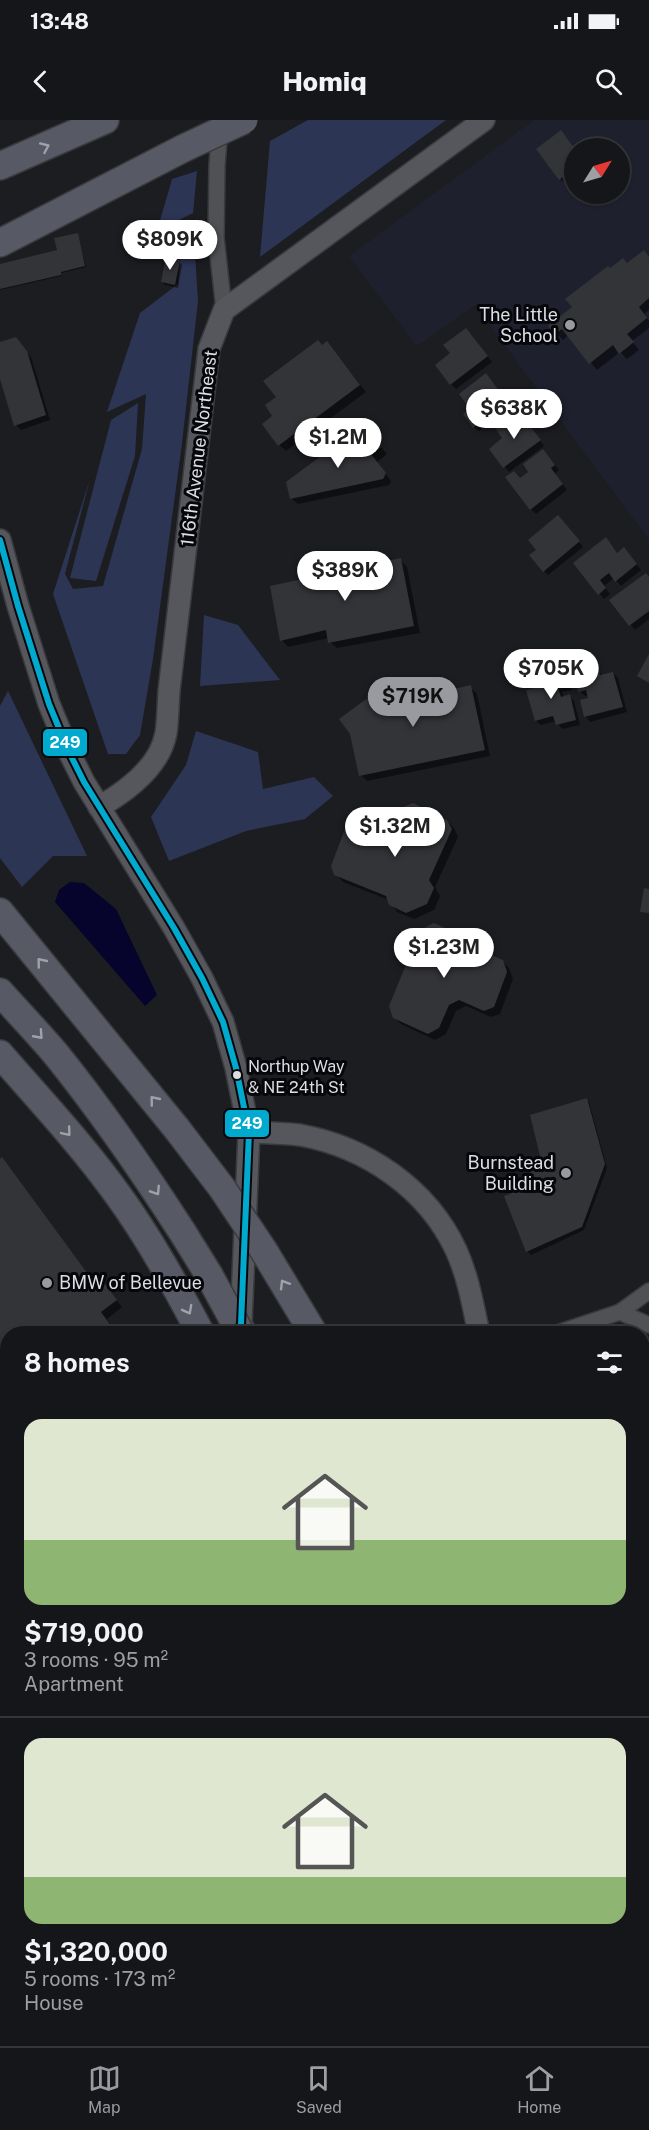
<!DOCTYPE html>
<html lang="en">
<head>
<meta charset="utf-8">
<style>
  :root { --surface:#151619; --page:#222326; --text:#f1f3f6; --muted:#9d9fa2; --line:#343538; --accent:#999aa0 }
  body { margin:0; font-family:"Public Sans",sans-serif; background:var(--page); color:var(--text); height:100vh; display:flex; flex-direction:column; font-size:22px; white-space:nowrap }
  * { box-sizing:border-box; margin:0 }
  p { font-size:20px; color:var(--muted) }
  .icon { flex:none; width:33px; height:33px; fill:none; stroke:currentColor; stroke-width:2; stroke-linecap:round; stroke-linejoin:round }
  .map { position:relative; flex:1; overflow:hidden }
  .details { position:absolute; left:0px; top:1206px; width:650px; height:720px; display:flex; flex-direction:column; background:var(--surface); border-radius:24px 24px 0 0; box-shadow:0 2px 4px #0004,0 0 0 2px var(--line) }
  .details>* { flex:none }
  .needle { width:39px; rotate:53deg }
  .tools { position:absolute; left:564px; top:18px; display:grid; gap:12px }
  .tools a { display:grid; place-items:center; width:66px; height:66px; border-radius:50%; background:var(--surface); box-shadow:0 2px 4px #0004,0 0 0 2px var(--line); font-size:30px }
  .price { position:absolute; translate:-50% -51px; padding:0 14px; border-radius:21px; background:#fff; color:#222; font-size:20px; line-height:39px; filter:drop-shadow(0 2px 3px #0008) }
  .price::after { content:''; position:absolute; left:50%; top:36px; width:18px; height:14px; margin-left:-9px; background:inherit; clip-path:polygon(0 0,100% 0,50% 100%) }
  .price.on { background:var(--accent); color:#111 }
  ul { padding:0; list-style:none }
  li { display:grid; align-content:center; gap:12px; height:318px; padding:0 24px }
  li+li { border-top:2px solid var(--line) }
  li span { display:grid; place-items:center; height:186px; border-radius:18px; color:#555 }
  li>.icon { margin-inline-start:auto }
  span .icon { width:108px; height:108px; fill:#fffc; stroke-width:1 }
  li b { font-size:26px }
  h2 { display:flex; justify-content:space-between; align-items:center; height:72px; padding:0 24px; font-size:26px }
  .status { display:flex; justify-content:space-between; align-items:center; height:42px; padding:0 30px; background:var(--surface); direction:ltr }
  .status svg { height:16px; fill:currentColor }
  header { display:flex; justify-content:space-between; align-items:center; height:78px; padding:0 24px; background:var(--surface); font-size:27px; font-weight:800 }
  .tabs { display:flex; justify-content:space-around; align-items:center; height:84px; border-top:2px solid var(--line); background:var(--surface); font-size:16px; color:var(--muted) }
  .tabs a { display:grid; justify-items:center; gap:3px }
  .tabs .on { color:var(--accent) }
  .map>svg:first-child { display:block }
  .built { fill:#1e202d; fill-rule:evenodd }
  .green { fill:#2d3554 }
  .water { fill:#06032c }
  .shadow { fill:#0007 }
  .building { fill:#333438 }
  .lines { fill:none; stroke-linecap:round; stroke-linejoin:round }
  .street-casing { stroke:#3a3a3e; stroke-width:18 }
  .secondary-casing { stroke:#3a3a3e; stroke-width:24 }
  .highway-casing { stroke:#3a3a3e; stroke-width:30 }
  .street { stroke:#505155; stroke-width:15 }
  .secondary { stroke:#55575c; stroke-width:21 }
  .highway { stroke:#575964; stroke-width:27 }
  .highway-bridge-casing { stroke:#3a3a3e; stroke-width:30; stroke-linecap:butt }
  .highway-bridge { stroke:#575964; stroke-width:27 }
  .bus-1-casing { stroke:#06070a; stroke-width:10 }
  .bus-1 { stroke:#00a9ce; stroke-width:6 }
  .oneway { stroke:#a0a2aa }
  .poi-dot { fill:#999aa0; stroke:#06070a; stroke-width:2 }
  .bus-dot { fill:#dcdee4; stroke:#06070a; stroke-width:2 }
  .labels { text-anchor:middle; stroke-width:6; stroke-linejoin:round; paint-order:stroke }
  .bus-label { font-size:16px; fill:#dcdee4; stroke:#06070a; text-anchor:start }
  .poi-label { font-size:18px; fill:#dcdee4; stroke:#06070a; text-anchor:end }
  .street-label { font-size:18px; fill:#dcdee4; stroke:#06070a }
  .line-badge { stroke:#06070a; stroke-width:2 }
  .badge-label { font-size:16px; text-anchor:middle; font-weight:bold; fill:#fff }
</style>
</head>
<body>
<div class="status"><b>13:48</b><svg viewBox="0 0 49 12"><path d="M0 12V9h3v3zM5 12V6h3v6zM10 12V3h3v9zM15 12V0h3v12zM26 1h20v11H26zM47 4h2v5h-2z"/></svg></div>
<header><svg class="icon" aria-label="back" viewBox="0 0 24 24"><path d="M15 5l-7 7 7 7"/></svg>Homiq<svg class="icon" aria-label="search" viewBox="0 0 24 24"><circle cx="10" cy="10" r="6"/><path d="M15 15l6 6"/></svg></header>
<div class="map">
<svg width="649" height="1926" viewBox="0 0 649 1926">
  <rect width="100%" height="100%" fill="#1c1d21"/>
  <g class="built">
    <path d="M 534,0 L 649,0 L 649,420 L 475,185 L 417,226 L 349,136 ZM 574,28 L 620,28 L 620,74 L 574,74 Z"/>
    <polygon points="7,1477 8,1918 177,1919 176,1926 0,1926 0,1482"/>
    <polygon points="240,1918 389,1919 390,1926 239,1926"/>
  </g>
  <g class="green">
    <polygon points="308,0 446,0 260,137 270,21"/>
    <polygon points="197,51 193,93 157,111 172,59"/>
    <polygon points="194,119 198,181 182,323 153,539 140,615 126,634 108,634 53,474 90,359 65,454 73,469 103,466 142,329 146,274 107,292 140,193 178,164 182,121"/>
    <polygon points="138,283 135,336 96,461 70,458 111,300"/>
    <polygon points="204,495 238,505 280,560 200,566"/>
    <polygon points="8,571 87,736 53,736 22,767 0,738 0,586"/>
    <polygon points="196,611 258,632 263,669 314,657 333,676 305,699 246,711 169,741 151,697 186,645"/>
  </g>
  <polygon class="water" points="70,762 84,763 116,789 157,875 145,886 55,782 59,770"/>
  <g class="shadow">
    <polygon points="565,17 574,29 574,45 571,47 574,51 574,56 565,63 560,59"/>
    <polygon points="78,116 86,147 61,153 61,156 0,170 0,145 59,131"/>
    <polygon points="649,138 649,190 644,194 649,201 649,208 632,221 639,230 627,239 620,232 597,250 568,215 563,220 550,206 574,188 610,150"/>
    <polygon points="179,142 182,145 178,168 165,165 162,162"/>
    <polygon points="471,214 492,242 456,269 451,264 452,234"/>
    <polygon points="327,223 366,272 286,331 279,325 275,296 278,277"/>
    <polygon points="0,224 20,224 31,237 50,300 21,310 16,305 0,254"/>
    <polygon points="490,260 511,287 479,311 474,307 472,289"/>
    <polygon points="523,297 544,326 509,352 491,329 505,319"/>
    <polygon points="358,319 369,331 378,324 387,334 377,342 391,361 389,365 298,384 291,378"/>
    <polygon points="543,331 559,350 555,354 567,370 536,394 531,389 520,360 530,352"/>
    <polygon points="563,402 583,427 548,455 544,451"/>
    <polygon points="610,424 618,434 629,434 641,450 621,466 614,458 604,466 610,474 604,479 575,443"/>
    <polygon points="352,438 358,444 359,449 400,440 407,447 420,513 337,528 330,522 329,518 288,527 282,520"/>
    <polygon points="649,458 649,499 635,510 611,481"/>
    <polygon points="597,549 603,556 613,553 618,558 627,592 590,602 586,597 581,581 590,579 589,575 585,576 580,571"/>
    <polygon points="564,555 569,560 572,570 562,572 564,578 569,576 574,581 580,605 562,609 556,601 541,605 536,601"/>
    <polygon points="420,565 426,572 427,576 470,567 477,574 490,636 367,661 361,655"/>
    <polygon points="447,701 454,708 458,717 435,767 440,776 434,790 414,799 397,792 389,780 343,762 336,754 381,719 392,714"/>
    <polygon points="449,811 457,818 458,823 502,841 509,848 513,859 500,894 491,897 466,886 456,891 446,914 435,920 401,904 394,897 411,835"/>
    <polygon points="586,979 589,982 607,1048 584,1110 531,1135 528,1132 506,1077 533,1066 528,1061 544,1042"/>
    <polygon points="0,1041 97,1166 102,1162 122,1187 107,1199 117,1214 8,1214 0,1279"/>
    <polygon points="642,1242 649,1246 649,1271 643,1281"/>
    <polygon points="8,1530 8,1610 0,1616 0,1536"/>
    <polygon points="0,1835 8,1918 86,1918 76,1926 0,1926"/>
    <polygon points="306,1918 352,1918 352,1919 339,1926 310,1926"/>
  </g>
  <g class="building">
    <polygon points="561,10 574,28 574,36 568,42 573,49 559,60 536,29"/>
    <polygon points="78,113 85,146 61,152 61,155 0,169 0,144 57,130 54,118"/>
    <polygon points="644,130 649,137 649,178 639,187 647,198 627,214 634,222 619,234 613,225 589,244 562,209 555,214 548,206 572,187 565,179 608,146 610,148 623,138 627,143"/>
    <polygon points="166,137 180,140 175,165 161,162"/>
    <polygon points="466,208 488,236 450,265 435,245 450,233 443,225"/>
    <polygon points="16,217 27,231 46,295 14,306 0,259 0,222"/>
    <polygon points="318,220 322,225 327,221 360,265 278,326 262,304 272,296 265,285 276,277 263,261"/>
    <polygon points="486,253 507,282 473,308 463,294 470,289 459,274"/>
    <polygon points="518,291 541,320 503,348 489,329 502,318 495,308"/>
    <polygon points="349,315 359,317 368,330 378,322 381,327 371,334 386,353 383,359 290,379 286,362"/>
    <polygon points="543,329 555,345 551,348 563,364 530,390 505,357 514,351 520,358 528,352 523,344"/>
    <polygon points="558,395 580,421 543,452 529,435 536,430 528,420"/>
    <polygon points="606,417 617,433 624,427 637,444 615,462 609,453 600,460 606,468 598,475 573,443"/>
    <polygon points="352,436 354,448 401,438 414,506 328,523 326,510 280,521 270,466 335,452 332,440"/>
    <polygon points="646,453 649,457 649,491 629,506 609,480"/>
    <polygon points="649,534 649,563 637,556"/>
    <polygon points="598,547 600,555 613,552 623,587 584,597 580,580 588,578 586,570 578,572 574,554"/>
    <polygon points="564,553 568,565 558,568 561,577 570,574 576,600 556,605 553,596 535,601 526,570 534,568 532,562"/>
    <polygon points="420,563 423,576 471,565 485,630 359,656 350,614 339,599 369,577 393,569"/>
    <polygon points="413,683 447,700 452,709 429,760 434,768 427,784 406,793 389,785 386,776 334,755 331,746 345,709 357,706 381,717 391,712 403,687"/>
    <polygon points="644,768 649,769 649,793 640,792"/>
    <polygon points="434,803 450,810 453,819 503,840 507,852 494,887 484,891 459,880 449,885 439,908 428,914 393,898 389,886 410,835 406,828 412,814"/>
    <polygon points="587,978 605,1044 582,1107 526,1132 504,1076 532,1065 526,1062 536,1038 541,1040 530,995"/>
    <polygon points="2,1037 96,1165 102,1160 117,1180 101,1192 117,1214 8,1214 8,1292 0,1282 0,1039"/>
    <polygon points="642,1240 649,1245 649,1259 642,1271"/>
    <polygon points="8,1528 8,1599 0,1605 0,1534"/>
    <polygon points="0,1834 8,1844 8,1918 75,1918 65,1926 0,1926"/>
    <polygon points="304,1918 335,1918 321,1926 308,1926"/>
  </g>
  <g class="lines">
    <defs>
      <g id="street">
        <polyline points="220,8 217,45 216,117 224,190"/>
        <polyline points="620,1192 649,1205"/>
        <polyline points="554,1214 620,1192 649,1171"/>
      </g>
      <g id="secondary">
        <polyline points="0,420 18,486 49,584 68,630 84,662 174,808 202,858 223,902 236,948 249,1012 241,1204 247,1214"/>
        <path d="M 99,687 C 127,671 160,647 166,613 C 168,600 168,585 169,571 L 209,229 L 224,190 L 484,0"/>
        <path d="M 249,1012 C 266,1013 283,1013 300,1015 C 366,1027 427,1068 456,1130 C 468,1156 473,1185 479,1214"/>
        <polyline points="0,1454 8,1449"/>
        <polyline points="642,1775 649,1789"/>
        <polyline points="201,1926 203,1918"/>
      </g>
      <g id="highway">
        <polyline points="0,46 105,0"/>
        <polyline points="0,123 184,28"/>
        <polyline points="0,792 177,1009"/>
        <path d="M 0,872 C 18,892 37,912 55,933 C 102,991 143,1051 183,1113"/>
        <path d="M 0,934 C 40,980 83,1026 118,1075 C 150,1119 176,1166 201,1214"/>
        <polyline points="404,1918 405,1926"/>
        <polyline points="431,1918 432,1926"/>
        <polyline points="481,1918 483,1926"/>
        <polyline points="580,1918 583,1926"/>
        <polyline points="630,1926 631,1918"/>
      </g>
    </defs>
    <use href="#street" class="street-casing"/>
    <use href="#secondary" class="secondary-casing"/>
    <use href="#highway" class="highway-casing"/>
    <use href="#street" class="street"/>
    <use href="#secondary" class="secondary"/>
    <use href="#highway" class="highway"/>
    <defs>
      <g id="highway-bridge">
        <polyline points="184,28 244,0"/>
        <polyline points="177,1009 222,1068 264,1131 314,1214"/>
        <polyline points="183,1113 209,1155 241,1214"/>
      </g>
    </defs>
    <use href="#highway-bridge" class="highway-bridge-casing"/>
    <use href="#highway-bridge" class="highway-bridge"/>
    <defs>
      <polyline id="bus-1" points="0,420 18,486 49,584 68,630 84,662 174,808 202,858 223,902 236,948 249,1012 241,1204 235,1214"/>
    </defs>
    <use href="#bus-1" class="bus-1-casing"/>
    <use href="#bus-1" class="bus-1"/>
  </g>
  <defs><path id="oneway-chevron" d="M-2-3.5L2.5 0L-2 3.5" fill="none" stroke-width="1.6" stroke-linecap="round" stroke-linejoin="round" transform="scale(1.5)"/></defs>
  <g class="oneway">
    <use href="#oneway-chevron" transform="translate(45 27) rotate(-24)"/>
    <use href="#oneway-chevron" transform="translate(41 842) rotate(-129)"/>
    <use href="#oneway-chevron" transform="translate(39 915) rotate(48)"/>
    <use href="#oneway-chevron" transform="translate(154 980) rotate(-129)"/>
    <use href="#oneway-chevron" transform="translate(67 1012) rotate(50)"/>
    <use href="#oneway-chevron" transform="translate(156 1071) rotate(57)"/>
    <use href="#oneway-chevron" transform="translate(284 1164) rotate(-121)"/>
    <use href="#oneway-chevron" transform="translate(188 1190) rotate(62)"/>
  </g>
  <g class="poi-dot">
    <circle cx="570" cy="205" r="6"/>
    <circle cx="566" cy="1053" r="6"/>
    <circle cx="47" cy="1163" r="6"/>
  </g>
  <circle class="bus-dot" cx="237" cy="955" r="5"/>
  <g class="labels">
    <g class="bus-label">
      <text x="248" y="952">Northup Way<tspan x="248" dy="21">&amp; NE 24th St</tspan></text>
    </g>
    <g class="poi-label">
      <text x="558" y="201">The Little<tspan x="558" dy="21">School</tspan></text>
      <text x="554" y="1049">Burnstead<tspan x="554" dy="21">Building</tspan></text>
      <text x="59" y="1169" text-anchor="start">BMW of Bellevue</text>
    </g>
    <g class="street-label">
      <text transform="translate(199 328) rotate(-83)" y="6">116th Avenue Northeast</text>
    </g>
  </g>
  <g class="line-badge">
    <rect x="42" y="608" width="46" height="29" rx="6" fill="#00a9ce"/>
    <rect x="224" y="989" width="46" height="29" rx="6" fill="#00a9ce"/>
  </g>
  <g class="badge-label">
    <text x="65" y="628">249</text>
    <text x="247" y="1009">249</text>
  </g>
</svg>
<div class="tools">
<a><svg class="needle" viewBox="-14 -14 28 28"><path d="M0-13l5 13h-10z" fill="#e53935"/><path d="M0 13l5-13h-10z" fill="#9d9fa2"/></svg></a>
</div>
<b class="price" style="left:170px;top:151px">$809K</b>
<b class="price" style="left:514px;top:320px">$638K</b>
<b class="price" style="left:338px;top:349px">$1.2M</b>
<b class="price" style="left:345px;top:482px">$389K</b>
<b class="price" style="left:551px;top:580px">$705K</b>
<b class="price on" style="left:413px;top:608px">$719K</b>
<b class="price" style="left:395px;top:738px">$1.32M</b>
<b class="price" style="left:444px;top:859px">$1.23M</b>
<section class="details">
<h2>8 homes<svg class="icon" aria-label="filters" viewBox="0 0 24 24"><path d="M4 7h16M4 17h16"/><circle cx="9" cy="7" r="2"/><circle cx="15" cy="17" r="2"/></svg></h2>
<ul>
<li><span style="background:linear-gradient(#dfe7d0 65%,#8fb573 0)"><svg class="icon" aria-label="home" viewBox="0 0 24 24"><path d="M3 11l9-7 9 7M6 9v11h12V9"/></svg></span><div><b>$719,000</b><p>3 rooms · 95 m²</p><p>Apartment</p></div></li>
<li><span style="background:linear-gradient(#dfe7d0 75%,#8fb573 0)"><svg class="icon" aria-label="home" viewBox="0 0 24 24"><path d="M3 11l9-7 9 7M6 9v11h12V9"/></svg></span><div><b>$1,320,000</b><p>5 rooms · 173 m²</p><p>House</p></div></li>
</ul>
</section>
</div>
<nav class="tabs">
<a class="on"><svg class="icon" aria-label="map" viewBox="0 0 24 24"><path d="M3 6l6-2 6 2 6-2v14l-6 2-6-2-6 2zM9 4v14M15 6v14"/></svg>Map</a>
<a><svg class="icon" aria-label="saved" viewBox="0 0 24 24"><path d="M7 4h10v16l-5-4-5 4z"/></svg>Saved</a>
<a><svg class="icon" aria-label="home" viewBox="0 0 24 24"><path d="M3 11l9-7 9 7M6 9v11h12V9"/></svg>Home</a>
</nav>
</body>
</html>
